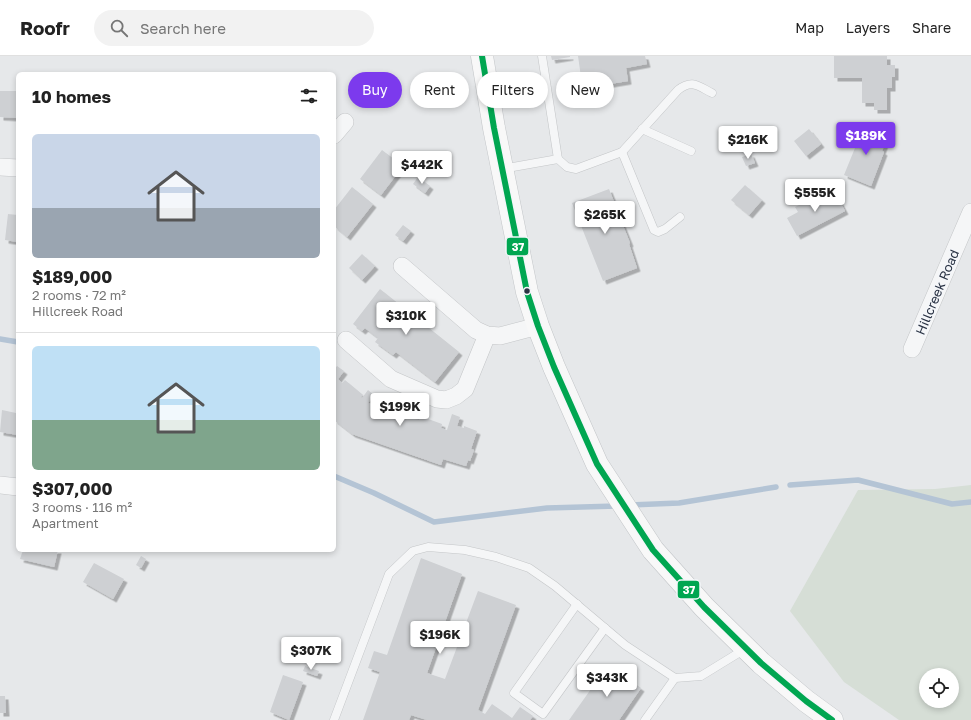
<!DOCTYPE html>
<html lang="en">
<head>
<meta charset="utf-8">
<style>
  :root { --surface:#fff; --page:#f2f2f2; --text:#222; --muted:#767676; --line:#e0e0e0; --accent:#7c3aed }
  body { margin:0; font-family:"Golos Text",sans-serif; background:var(--page); color:var(--text); height:100vh; display:flex; flex-direction:column; font-size:15px; white-space:nowrap }
  * { box-sizing:border-box; margin:0 }
  p { font-size:13px; color:var(--muted) }
  .icon { flex:none; width:22px; height:22px; fill:none; stroke:currentColor; stroke-width:2; stroke-linecap:round; stroke-linejoin:round }
  .map { position:relative; flex:1; overflow:hidden }
  .details { position:absolute; left:16px; top:16px; width:320px; height:480px; display:flex; flex-direction:column; background:var(--surface); border-radius:6px; box-shadow:0 2px 6px #0003 }
  .details>* { flex:none }
  .guide { position:absolute; left:348px; top:16px; width:380px; height:36px; display:flex; gap:8px }
  .controls { position:absolute; left:919px; top:612px; display:grid; gap:8px }
  .controls a { display:grid; place-items:center; width:40px; height:40px; border-radius:50%; background:var(--surface); box-shadow:0 2px 6px #0003; font-size:20px }
  .price { position:absolute; translate:-50% -34px; padding:0 9px; border-radius:4px; background:#fff; color:#222; font-size:13px; line-height:26px; filter:drop-shadow(0 1px 2px #0008) }
  .price::after { content:''; position:absolute; left:50%; top:24px; width:12px; height:9px; margin-left:-6px; background:inherit; clip-path:polygon(0 0,100% 0,50% 100%) }
  .price.current { background:var(--accent); color:#fff }
  ul { padding:0; list-style:none }
  li { display:grid; align-content:center; gap:8px; height:212px; padding:0 16px }
  li+li { border-top:1px solid var(--line) }
  li span { display:grid; place-items:center; height:124px; border-radius:6px; color:#555 }
  li>.icon { margin-inline-start:auto }
  span .icon { width:72px; height:72px; fill:#fffc; stroke-width:1 }
  li b { font-size:17px }
  h2 { display:flex; justify-content:space-between; align-items:center; height:48px; padding:0 16px; font-size:17px }
  .pill { padding:0 14px; border-radius:18px; background:var(--surface); box-shadow:0 2px 6px #0003; font-size:14px; line-height:36px }
  .pill.current { background:var(--accent); color:#fff }
  header { display:flex; align-items:center; gap:24px; box-sizing:border-box; height:56px; padding:0 20px; background:var(--surface); border-bottom:1px solid var(--line) }
  header strong { font-size:19px }
  nav { display:flex; gap:22px; margin-inline-start:auto; font-size:14px }
  .search { width:280px; height:36px; background:var(--page); display:flex; align-items:center; gap:10px; box-sizing:border-box; padding:0 14px; border-radius:22px; color:var(--muted); font-size:15px }
  .map>svg:first-child { display:block }
  .green { fill:#d6ded6; fill-rule:evenodd }
  .lines { fill:none; stroke-linecap:round; stroke-linejoin:round }
  .stream { stroke:#b4c4d5; stroke-width:5.5 }
  .building { fill:#ced0d3; filter:url(#shadow) }
  .lane-casing { stroke:#c4c6c8; stroke-width:9 }
  .street-casing { stroke:#c4c6c8; stroke-width:18 }
  .primary-casing { stroke:#c2c5c8; stroke-width:23 }
  .lane { stroke:#f5f6f7; stroke-width:8 }
  .street { stroke:#f5f6f7; stroke-width:17 }
  .primary { stroke:#f8f8f8; stroke-width:22 }
  .bus-1-casing { stroke:#f4f6f9; stroke-width:9 }
  .bus-1 { stroke:#00a651; stroke-width:6 }
  .bus-dot { fill:#2b3445; stroke:#f4f6f9; stroke-width:1.5 }
  .labels { text-anchor:middle; stroke-width:3; stroke-linejoin:round; paint-order:stroke }
  .street-label { font-size:13px; fill:#2b3445; stroke:#f4f6f9 }
  .line-badge { stroke:#f4f6f9; stroke-width:1.5 }
  .badge-label { font-size:11px; text-anchor:middle; font-weight:bold; fill:#fff }
</style>
</head>
<body>
<header>
<strong>Roofr</strong>
<div class="search"><svg class="icon" aria-label="search" viewBox="0 0 24 24"><circle cx="10" cy="10" r="6"/><path d="M15 15l6 6"/></svg>Search here</div>
<nav><a>Map</a><a>Layers</a><a>Share</a></nav>
</header>
<div class="map">
<svg width="971" height="664" viewBox="0 0 971 664">
  <defs>
    <filter id="shadow"><feDropShadow dx="3.5" dy="3.5" stdDeviation="0" flood-color="#0004"/></filter>
  </defs>
  <rect width="100%" height="100%" fill="#e6e8ea"/>
  <path class="green" d="M 971,429 L 971,664 L 899,664 L 844,626 L 790,555 L 858,434 L 935,433 ZM 926,619 L 952,619 L 952,645 L 926,645 Z"/>
  <g class="lines">
    <g class="stream">
      <polyline points="0,283 18,286"/>
      <polyline points="334,420 374,437 434,466 547,452 617,450"/>
      <polyline points="790,429 858,424 952,448 971,446"/>
      <polyline points="630,449 679,447 776,431"/>
    </g>
  </g>
  <g class="building">
    <polygon points="551,0 570,0 570,1 552,4"/>
    <polygon points="578,0 645,0 647,8 626,12 628,25 604,29 602,17 581,21"/>
    <polygon points="834,0 887,0 887,9 895,9 895,21 892,21 892,32 887,32 887,54 874,54 874,47 862,47 862,22 834,22"/>
    <polygon points="0,35 18,35 18,62 0,61"/>
    <polygon points="857,70 887,82 882,95 884,96 871,130 844,119 857,87 852,85"/>
    <polygon points="809,73 821,88 806,100 794,85"/>
    <polygon points="382,94 403,110 381,139 360,123"/>
    <polygon points="751,98 755,107 746,110 742,101"/>
    <polygon points="418,121 430,130 425,137 413,128"/>
    <polygon points="745,129 762,144 749,159 731,144"/>
    <polygon points="352,131 373,148 347,181 334,170 334,154"/>
    <polygon points="609,133 616,151 613,152 618,163 620,162 630,187 629,188 637,212 603,225 572,147"/>
    <polygon points="825,136 830,146 838,142 845,155 797,180 787,162 798,156 795,151"/>
    <polygon points="8,158 18,159 18,186 5,184"/>
    <polygon points="403,169 411,175 403,185 395,179"/>
    <polygon points="362,198 375,210 362,224 349,212"/>
    <polygon points="380,233 459,296 435,326 396,296 393,299 375,286 378,282 365,272 362,275 353,268"/>
    <polygon points="337,310 344,315 338,323 342,327 345,324 363,339 361,341 362,342 368,334 374,339 368,347 375,349 377,345 399,353 397,357 407,360 411,351 419,353 415,363 419,364 420,360 442,368 441,372 447,374 452,358 460,361 457,370 464,372 464,370 477,375 471,393 474,394 470,405 468,404 466,410 443,403 441,409 352,378 334,364 334,314"/>
    <polygon points="17,350 18,379 0,376 2,354 16,357"/>
    <polygon points="23,494 58,494 54,511 20,503"/>
    <polygon points="141,500 146,503 141,512 136,509"/>
    <polygon points="421,502 462,518 427,617 445,623 478,535 516,549 478,654 485,658 492,648 512,662 520,651 533,660 530,664 427,664 411,659 409,664 363,664 380,616 368,612 374,595 387,599"/>
    <polygon points="94,507 124,523 113,543 83,526"/>
    <polygon points="608,609 641,632 619,664 569,664"/>
    <polygon points="305,610 319,615 317,620 303,615"/>
    <polygon points="283,619 303,626 289,664 270,656"/>
    <polygon points="0,640 5,640 6,657 0,657"/>
  </g>
  <g class="lines">
    <defs>
      <g id="lane">
        <polyline points="642,73 691,95"/>
        <path d="M 622,96 L 678,34 C 692,23 698,30 712,37"/>
        <polyline points="558,103 567,111 576,113 622,96 654,174 658,176 665,173 680,161"/>
        <polyline points="502,113 558,103 542,0"/>
        <polyline points="577,548 514,637 543,658 605,572"/>
        <polyline points="334,664 389,518 413,495 428,491 465,494 496,501 529,512 555,530 625,589 675,622 701,620 745,593"/>
        <polyline points="645,664 675,622"/>
      </g>
      <g id="street">
        <polyline points="334,79 345,66"/>
        <polyline points="0,111 18,112"/>
        <polyline points="402,210 476,274 487,279 500,280 538,270"/>
        <polyline points="346,284 391,323 437,343 446,344 456,340 465,333 487,279"/>
        <polyline points="912,293 971,156"/>
        <polyline points="0,429 18,431"/>
      </g>
      <polyline id="primary" points="482,0 494,72 527,236 538,270 554,311 597,408 653,494 704,551 761,607 806,645 832,664"/>
    </defs>
    <use href="#lane" class="lane-casing"/>
    <use href="#street" class="street-casing"/>
    <use href="#primary" class="primary-casing"/>
    <use href="#lane" class="lane"/>
    <use href="#street" class="street"/>
    <use href="#primary" class="primary"/>
    <defs>
      <polyline id="bus-1" points="482,0 494,72 527,236 538,270 554,311 597,408 653,494 704,551 761,607 806,645 832,664"/>
    </defs>
    <use href="#bus-1" class="bus-1-casing"/>
    <use href="#bus-1" class="bus-1"/>
  </g>
  <circle class="bus-dot" cx="527" cy="235" r="3.5"/>
  <g class="labels">
    <g class="street-label">
      <text transform="translate(937 236) rotate(-67)" y="5">Hillcreek Road</text>
    </g>
  </g>
  <g class="line-badge">
    <rect x="506" y="181" width="23" height="19" rx="4" fill="#00a651"/>
    <rect x="677" y="524" width="23" height="19" rx="4" fill="#00a651"/>
  </g>
  <g class="badge-label">
    <text x="518" y="195">37</text>
    <text x="689" y="538">37</text>
  </g>
</svg>
<div class="controls">
<a><svg class="icon" aria-label="locate" viewBox="0 0 24 24"><circle cx="12" cy="12" r="6"/><path d="M12 2v4M12 18v4M2 12h4M18 12h4"/></svg></a>
</div>
<b class="price current" style="left:866px;top:100px">$189K</b>
<b class="price" style="left:748px;top:104px">$216K</b>
<b class="price" style="left:422px;top:129px">$442K</b>
<b class="price" style="left:815px;top:157px">$555K</b>
<b class="price" style="left:605px;top:179px">$265K</b>
<b class="price" style="left:406px;top:280px">$310K</b>
<b class="price" style="left:400px;top:371px">$199K</b>
<b class="price" style="left:440px;top:599px">$196K</b>
<b class="price" style="left:311px;top:615px">$307K</b>
<b class="price" style="left:607px;top:642px">$343K</b>
<div class="guide">
<a class="pill current">Buy</a>
<a class="pill">Rent</a>
<a class="pill">Filters</a>
<a class="pill">New</a>
</div>
<section class="details">
<h2>10 homes<svg class="icon" aria-label="filters" viewBox="0 0 24 24"><path d="M4 7h16M4 17h16"/><circle cx="9" cy="7" r="2"/><circle cx="15" cy="17" r="2"/></svg></h2>
<ul>
<li><span style="background:linear-gradient(#c9d6e8 60%,#9aa5b1 0)"><svg class="icon" aria-label="home" viewBox="0 0 24 24"><path d="M3 11l9-7 9 7M6 9v11h12V9"/></svg></span><div><b>$189,000</b><p>2 rooms · 72 m²</p><p>Hillcreek Road</p></div></li>
<li><span style="background:linear-gradient(#bfe0f5 60%,#7fa58c 0)"><svg class="icon" aria-label="home" viewBox="0 0 24 24"><path d="M3 11l9-7 9 7M6 9v11h12V9"/></svg></span><div><b>$307,000</b><p>3 rooms · 116 m²</p><p>Apartment</p></div></li>
</ul>
</section>
</div>
</body>
</html>
